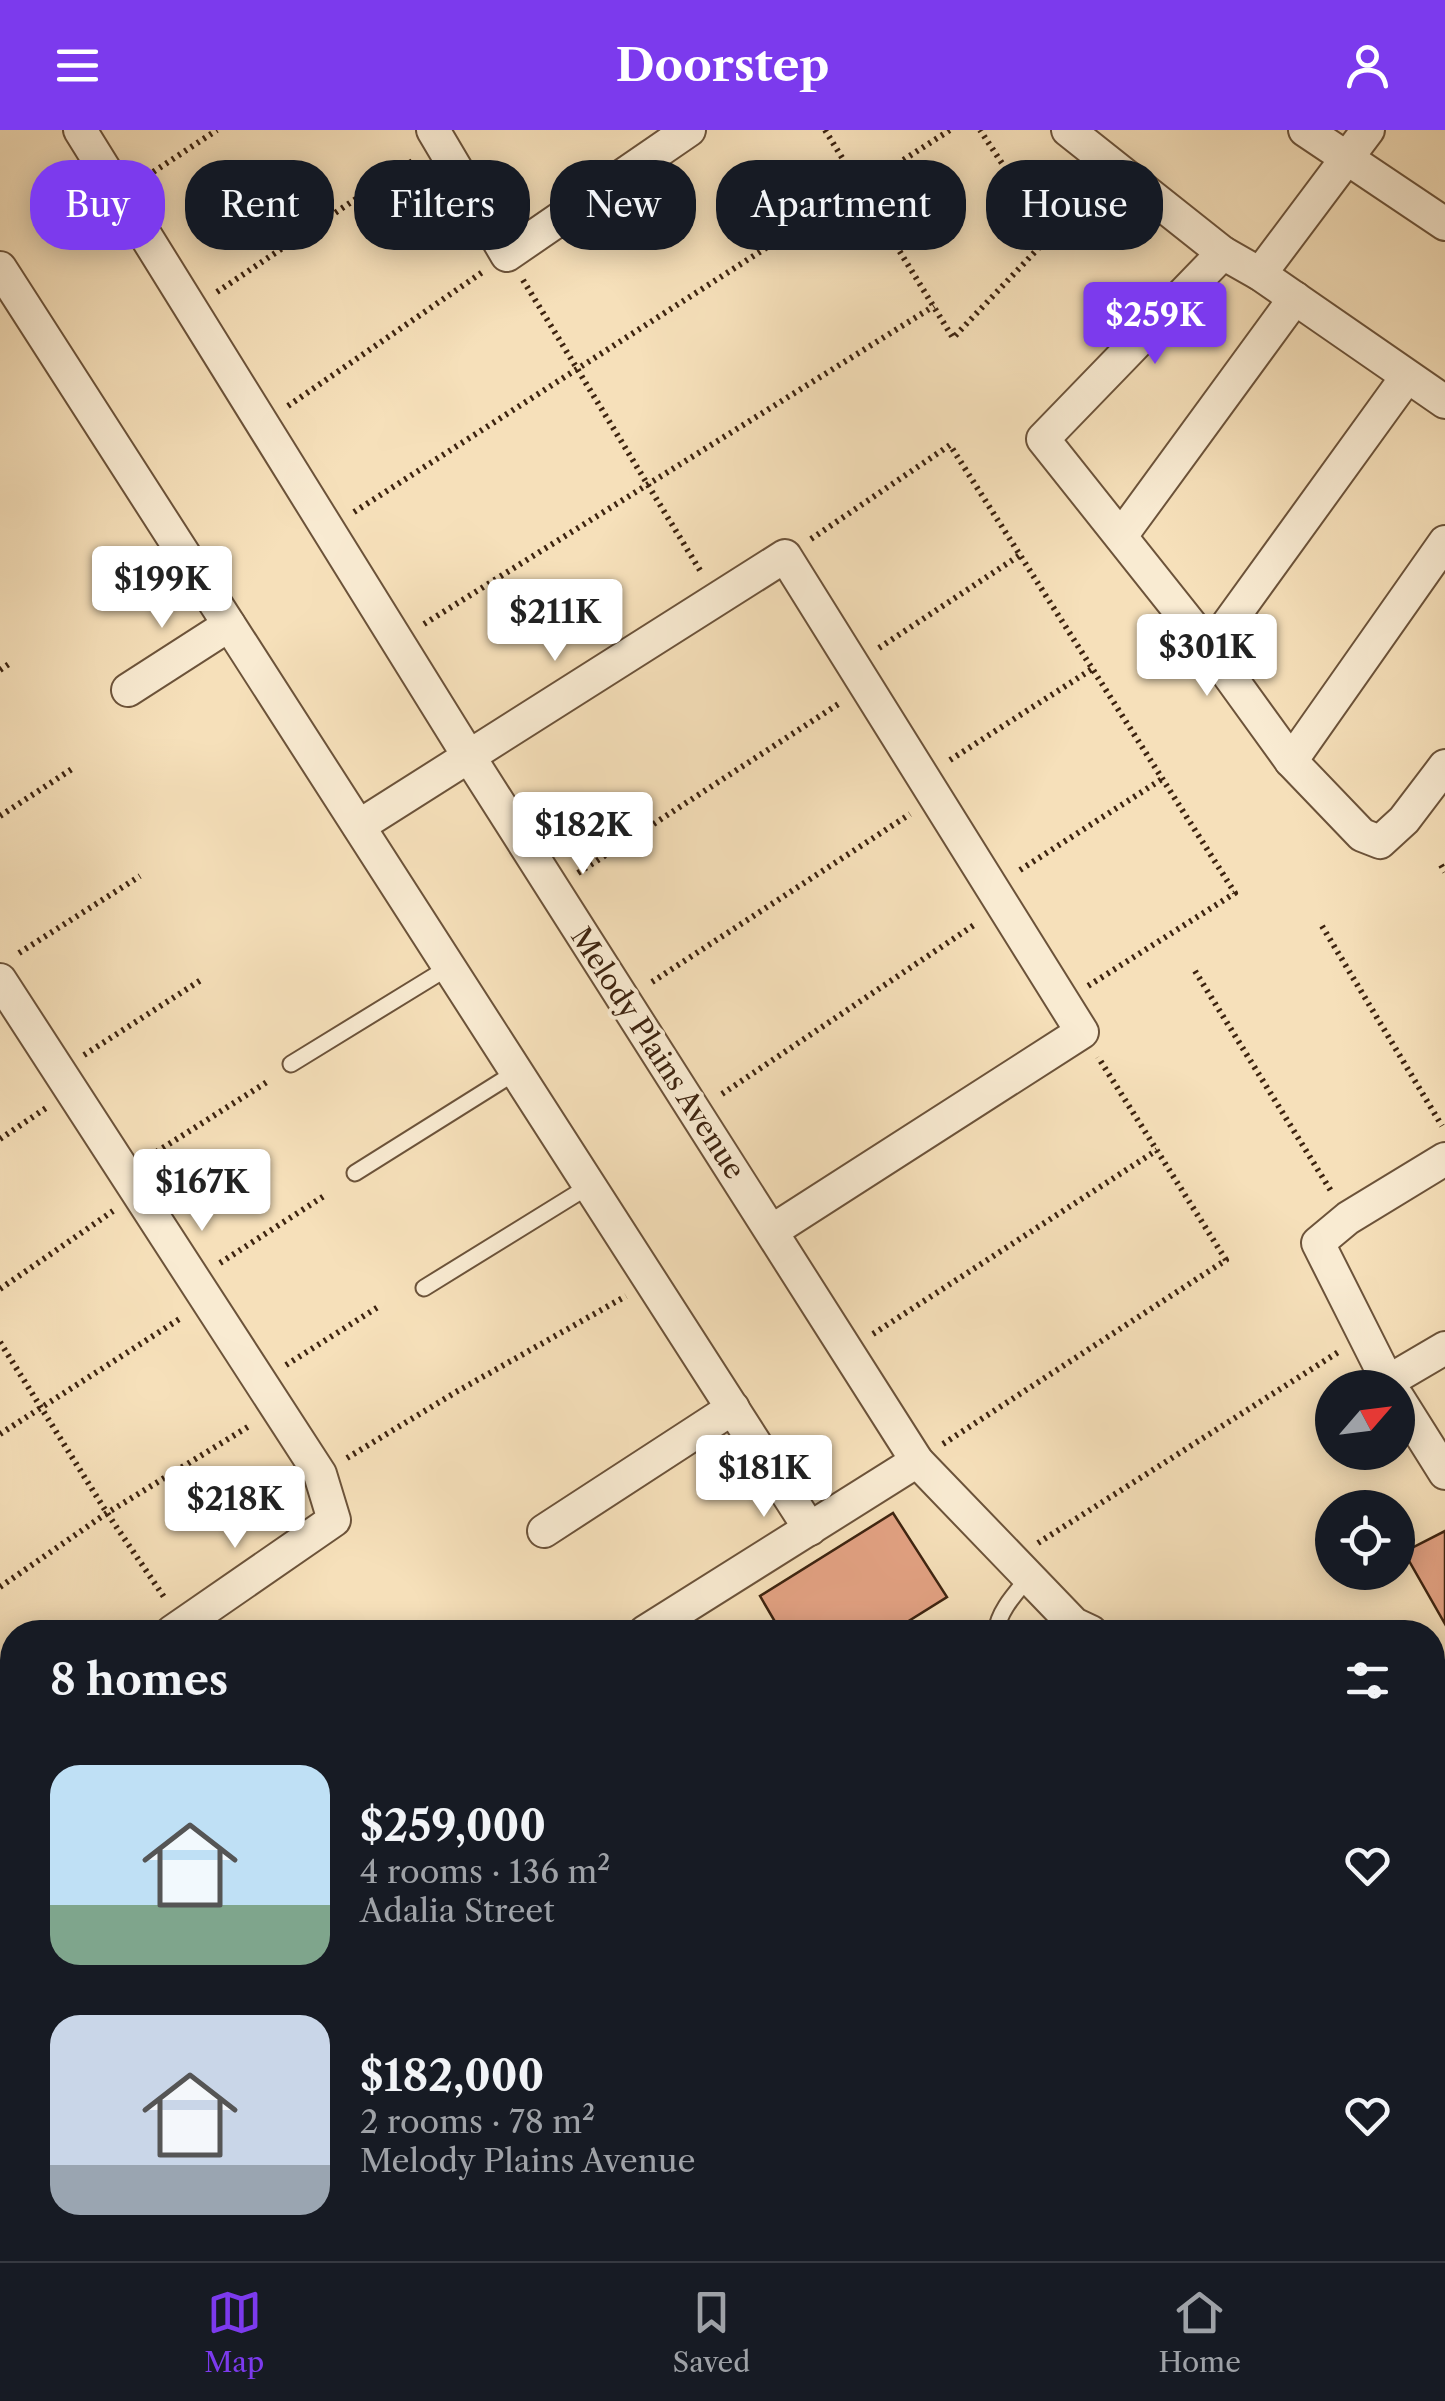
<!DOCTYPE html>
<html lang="en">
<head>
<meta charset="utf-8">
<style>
  :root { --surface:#171b24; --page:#242831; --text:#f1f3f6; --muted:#9ea1a6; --line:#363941; --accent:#7c3aed }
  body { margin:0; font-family:"Libre Caslon Text",serif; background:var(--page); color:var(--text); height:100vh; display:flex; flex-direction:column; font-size:38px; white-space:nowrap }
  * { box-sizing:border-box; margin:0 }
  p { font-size:32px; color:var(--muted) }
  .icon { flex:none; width:55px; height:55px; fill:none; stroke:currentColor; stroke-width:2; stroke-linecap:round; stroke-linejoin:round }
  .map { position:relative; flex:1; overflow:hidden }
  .panel { position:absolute; left:0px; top:1490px; width:1445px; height:642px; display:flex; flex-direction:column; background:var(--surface); border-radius:40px 40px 0 0; box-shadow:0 5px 25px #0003 }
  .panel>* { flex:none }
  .top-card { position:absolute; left:30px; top:30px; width:1385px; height:90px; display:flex; gap:20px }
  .needle { width:65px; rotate:62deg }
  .fabs { position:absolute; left:1315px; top:1240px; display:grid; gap:20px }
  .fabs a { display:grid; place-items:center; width:100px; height:100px; border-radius:50%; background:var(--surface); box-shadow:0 5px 25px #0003; font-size:50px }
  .price { position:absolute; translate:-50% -85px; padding:0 22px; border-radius:10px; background:#fff; color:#222; font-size:32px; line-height:65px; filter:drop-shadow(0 2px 5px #0008) }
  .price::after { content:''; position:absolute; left:50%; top:60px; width:30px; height:22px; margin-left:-15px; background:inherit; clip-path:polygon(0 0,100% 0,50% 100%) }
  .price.selected { background:var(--accent); color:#fff }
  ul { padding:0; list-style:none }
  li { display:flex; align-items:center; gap:30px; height:250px; padding:0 50px }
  li span { display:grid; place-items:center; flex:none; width:280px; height:200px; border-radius:30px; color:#555 }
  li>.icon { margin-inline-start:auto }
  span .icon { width:120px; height:120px; fill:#fffc; stroke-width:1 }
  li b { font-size:42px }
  h2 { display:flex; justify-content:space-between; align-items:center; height:120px; padding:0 50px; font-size:42px }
  .chip { padding:0 35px; border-radius:40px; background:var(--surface); box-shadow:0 5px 25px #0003; font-size:35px; line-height:90px }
  .chip.selected { background:var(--accent); color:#fff }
  header { display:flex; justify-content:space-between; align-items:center; height:130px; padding:0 50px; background:var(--accent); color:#fff; font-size:45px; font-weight:700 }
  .dock { display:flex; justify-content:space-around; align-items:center; height:140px; border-top:2px solid var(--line); background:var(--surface); font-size:28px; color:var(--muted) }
  .dock a { display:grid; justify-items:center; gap:5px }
  .dock .selected { color:var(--accent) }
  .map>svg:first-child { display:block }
  .building { fill:#e3a283; stroke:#3e2410; stroke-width:2.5 }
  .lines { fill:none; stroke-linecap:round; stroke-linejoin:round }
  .lane-casing { stroke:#6c533a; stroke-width:19 }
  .street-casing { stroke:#6c533a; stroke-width:36 }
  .secondary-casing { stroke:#3e2410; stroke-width:49 }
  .path { stroke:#3e2410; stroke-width:6; stroke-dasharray:2.5 5; stroke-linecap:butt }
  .lane { stroke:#f9ebd2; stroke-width:15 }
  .street { stroke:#f9ebd2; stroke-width:32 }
  .secondary { stroke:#f9ebd2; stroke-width:45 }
  .labels { text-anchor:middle; stroke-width:8; stroke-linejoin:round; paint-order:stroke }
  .street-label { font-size:28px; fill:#3e2410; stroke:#f9ebd2 }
</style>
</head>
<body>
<header><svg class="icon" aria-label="menu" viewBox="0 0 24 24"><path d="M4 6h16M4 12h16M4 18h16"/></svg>Doorstep<svg class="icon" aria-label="person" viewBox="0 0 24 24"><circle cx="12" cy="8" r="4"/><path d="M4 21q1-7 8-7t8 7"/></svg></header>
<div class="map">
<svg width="1445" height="2131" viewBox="0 0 1445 2131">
  <rect width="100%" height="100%" fill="#f6e0ba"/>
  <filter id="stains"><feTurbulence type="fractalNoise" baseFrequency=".002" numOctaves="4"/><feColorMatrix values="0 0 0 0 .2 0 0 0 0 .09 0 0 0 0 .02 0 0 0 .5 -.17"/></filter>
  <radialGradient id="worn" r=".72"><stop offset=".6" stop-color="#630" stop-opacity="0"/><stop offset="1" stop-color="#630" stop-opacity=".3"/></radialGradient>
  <g class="building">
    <polygon points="893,1383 947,1467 891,1502 781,1502 760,1466"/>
    <polygon points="1445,1401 1445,1494 1404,1422"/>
  </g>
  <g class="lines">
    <defs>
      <g id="lane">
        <polyline points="291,934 449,837"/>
        <polyline points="355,1043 516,942"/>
        <polyline points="424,1158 589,1056"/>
        <path d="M 996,1502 C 999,1480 1016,1463 1029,1447"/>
      </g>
      <g id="street">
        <polyline points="80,0 468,625 917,1331 1074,1494 1091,1502"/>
        <polyline points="433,0 507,125 689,0"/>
        <polyline points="1068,0 1223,123 1260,144 1445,272"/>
        <polyline points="1305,0 1445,94"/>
        <polyline points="1223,123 1043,309 1210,519 1291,631 1362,705 1380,712 1404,690 1445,636"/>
        <polyline points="0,138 810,1399"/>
        <polyline points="1260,144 1368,0"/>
        <polyline points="1121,406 1295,168"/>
        <polyline points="1210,519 1406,248"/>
        <polyline points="128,560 229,495"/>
        <polyline points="1291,631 1445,412"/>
        <polyline points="359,696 785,426 1082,902 772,1101"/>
        <polyline points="0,850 320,1344 334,1390 172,1502"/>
        <polyline points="1387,1252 1445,1218"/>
        <polyline points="1391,1258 1318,1113 1348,1088 1445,1029"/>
        <polyline points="1398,1268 1445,1343"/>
        <polyline points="544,1401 733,1278"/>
        <polyline points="645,1502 917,1331"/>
        <polyline points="1432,1565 1445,1561"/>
        <polyline points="0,1621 12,1612"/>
        <polyline points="1432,1710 1445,1708"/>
        <polyline points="1432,1851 1445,1850"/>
        <polyline points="1432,2017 1445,2019"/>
      </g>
      <g id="secondary">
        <polyline points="0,1985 12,2006"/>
        <polyline points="83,2120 90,2131"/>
        <polyline points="427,2120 499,2131"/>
        <polyline points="161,2131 179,2120"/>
      </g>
    </defs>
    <use href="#lane" class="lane-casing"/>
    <use href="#street" class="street-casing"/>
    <use href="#secondary" class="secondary-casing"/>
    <g class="path">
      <polyline points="825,0 953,208 1050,106 980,0"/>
      <polyline points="147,46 217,0"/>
      <polyline points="523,150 701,442"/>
      <polyline points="217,162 414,30"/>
      <polyline points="288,276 484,141"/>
      <polyline points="354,382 950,0"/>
      <polyline points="811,409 950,315 1235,763 1088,856"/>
      <polyline points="424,494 934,176"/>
      <polyline points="879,518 1020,425"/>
      <polyline points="0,540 12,532"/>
      <polyline points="950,630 1092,539"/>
      <polyline points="0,686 75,637"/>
      <polyline points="1441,735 1445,742"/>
      <polyline points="1020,740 1162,649"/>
      <polyline points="578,743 840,573"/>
      <polyline points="1322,796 1442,996"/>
      <polyline points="19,823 140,746"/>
      <polyline points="1195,841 1331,1061"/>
      <polyline points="652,852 910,684"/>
      <polyline points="84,925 201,850"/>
      <polyline points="722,964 977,793"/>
      <polyline points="0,1009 46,978"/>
      <polyline points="150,1026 267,952"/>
      <polyline points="220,1133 324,1066"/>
      <polyline points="0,1159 113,1081"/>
      <polyline points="873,1204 1157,1020"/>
      <polyline points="0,1212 107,1383 164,1467"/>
      <polyline points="286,1235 378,1177"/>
      <polyline points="0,1304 181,1188"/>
      <polyline points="943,1314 1226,1130 1098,927"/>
      <polyline points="347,1328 456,1262 626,1166"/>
      <polyline points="1038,1413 1340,1221"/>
      <polyline points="0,1457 107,1383 251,1295"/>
      <polyline points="0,1559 12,1579"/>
      <polyline points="0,1782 12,1773"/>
      <polyline points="0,2079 12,2072"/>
      <polyline points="1315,2120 1388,2131"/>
      <polyline points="613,2131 615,2120"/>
      <polyline points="837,2131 838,2120"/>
      <polyline points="1041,2131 1043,2120"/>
      <polyline points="1229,2131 1231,2120"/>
    </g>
    <use href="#lane" class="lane"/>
    <use href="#street" class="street"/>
    <use href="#secondary" class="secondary"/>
  </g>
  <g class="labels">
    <g class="street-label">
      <text transform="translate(658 923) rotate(57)" y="10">Melody Plains Avenue</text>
    </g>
  </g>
  <rect width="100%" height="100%" filter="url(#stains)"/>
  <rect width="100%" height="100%" fill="url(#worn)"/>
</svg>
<div class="fabs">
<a><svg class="needle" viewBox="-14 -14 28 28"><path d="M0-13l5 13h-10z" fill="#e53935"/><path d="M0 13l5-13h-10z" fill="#9ea1a6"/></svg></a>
<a><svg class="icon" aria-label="locate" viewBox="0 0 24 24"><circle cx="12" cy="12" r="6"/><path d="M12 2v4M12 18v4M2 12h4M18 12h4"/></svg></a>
</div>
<b class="price selected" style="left:1155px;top:237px">$259K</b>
<b class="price" style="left:162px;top:501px">$199K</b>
<b class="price" style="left:555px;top:534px">$211K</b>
<b class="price" style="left:1207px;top:569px">$301K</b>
<b class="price" style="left:583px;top:747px">$182K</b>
<b class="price" style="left:202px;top:1104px">$167K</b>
<b class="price" style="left:764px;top:1390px">$181K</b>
<b class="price" style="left:235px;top:1421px">$218K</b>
<div class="top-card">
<a class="chip selected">Buy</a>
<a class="chip">Rent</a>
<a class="chip">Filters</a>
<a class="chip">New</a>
<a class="chip">Apartment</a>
<a class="chip">House</a>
</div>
<section class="panel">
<h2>8 homes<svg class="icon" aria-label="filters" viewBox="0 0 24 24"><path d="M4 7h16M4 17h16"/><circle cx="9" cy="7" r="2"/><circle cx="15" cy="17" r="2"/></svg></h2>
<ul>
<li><span style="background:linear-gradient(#bfe0f5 70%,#7fa58c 0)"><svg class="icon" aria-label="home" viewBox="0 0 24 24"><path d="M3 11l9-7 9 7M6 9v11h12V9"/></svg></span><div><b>$259,000</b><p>4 rooms · 136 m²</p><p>Adalia Street</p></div><svg class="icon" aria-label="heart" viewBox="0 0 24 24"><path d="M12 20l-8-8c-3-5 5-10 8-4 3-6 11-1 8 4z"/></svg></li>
<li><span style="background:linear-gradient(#c9d6e8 75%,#9aa5b1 0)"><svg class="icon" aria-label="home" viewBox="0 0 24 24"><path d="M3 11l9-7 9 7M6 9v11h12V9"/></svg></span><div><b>$182,000</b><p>2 rooms · 78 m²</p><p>Melody Plains Avenue</p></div><svg class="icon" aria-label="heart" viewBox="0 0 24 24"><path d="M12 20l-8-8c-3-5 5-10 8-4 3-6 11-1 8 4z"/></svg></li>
</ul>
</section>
</div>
<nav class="dock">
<a class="selected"><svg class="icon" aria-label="map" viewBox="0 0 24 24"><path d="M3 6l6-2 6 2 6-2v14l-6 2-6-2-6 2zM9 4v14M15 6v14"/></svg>Map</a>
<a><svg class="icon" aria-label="saved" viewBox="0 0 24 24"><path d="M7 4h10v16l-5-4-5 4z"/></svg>Saved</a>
<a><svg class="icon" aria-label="home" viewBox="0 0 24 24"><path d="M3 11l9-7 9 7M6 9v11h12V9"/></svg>Home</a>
</nav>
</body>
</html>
